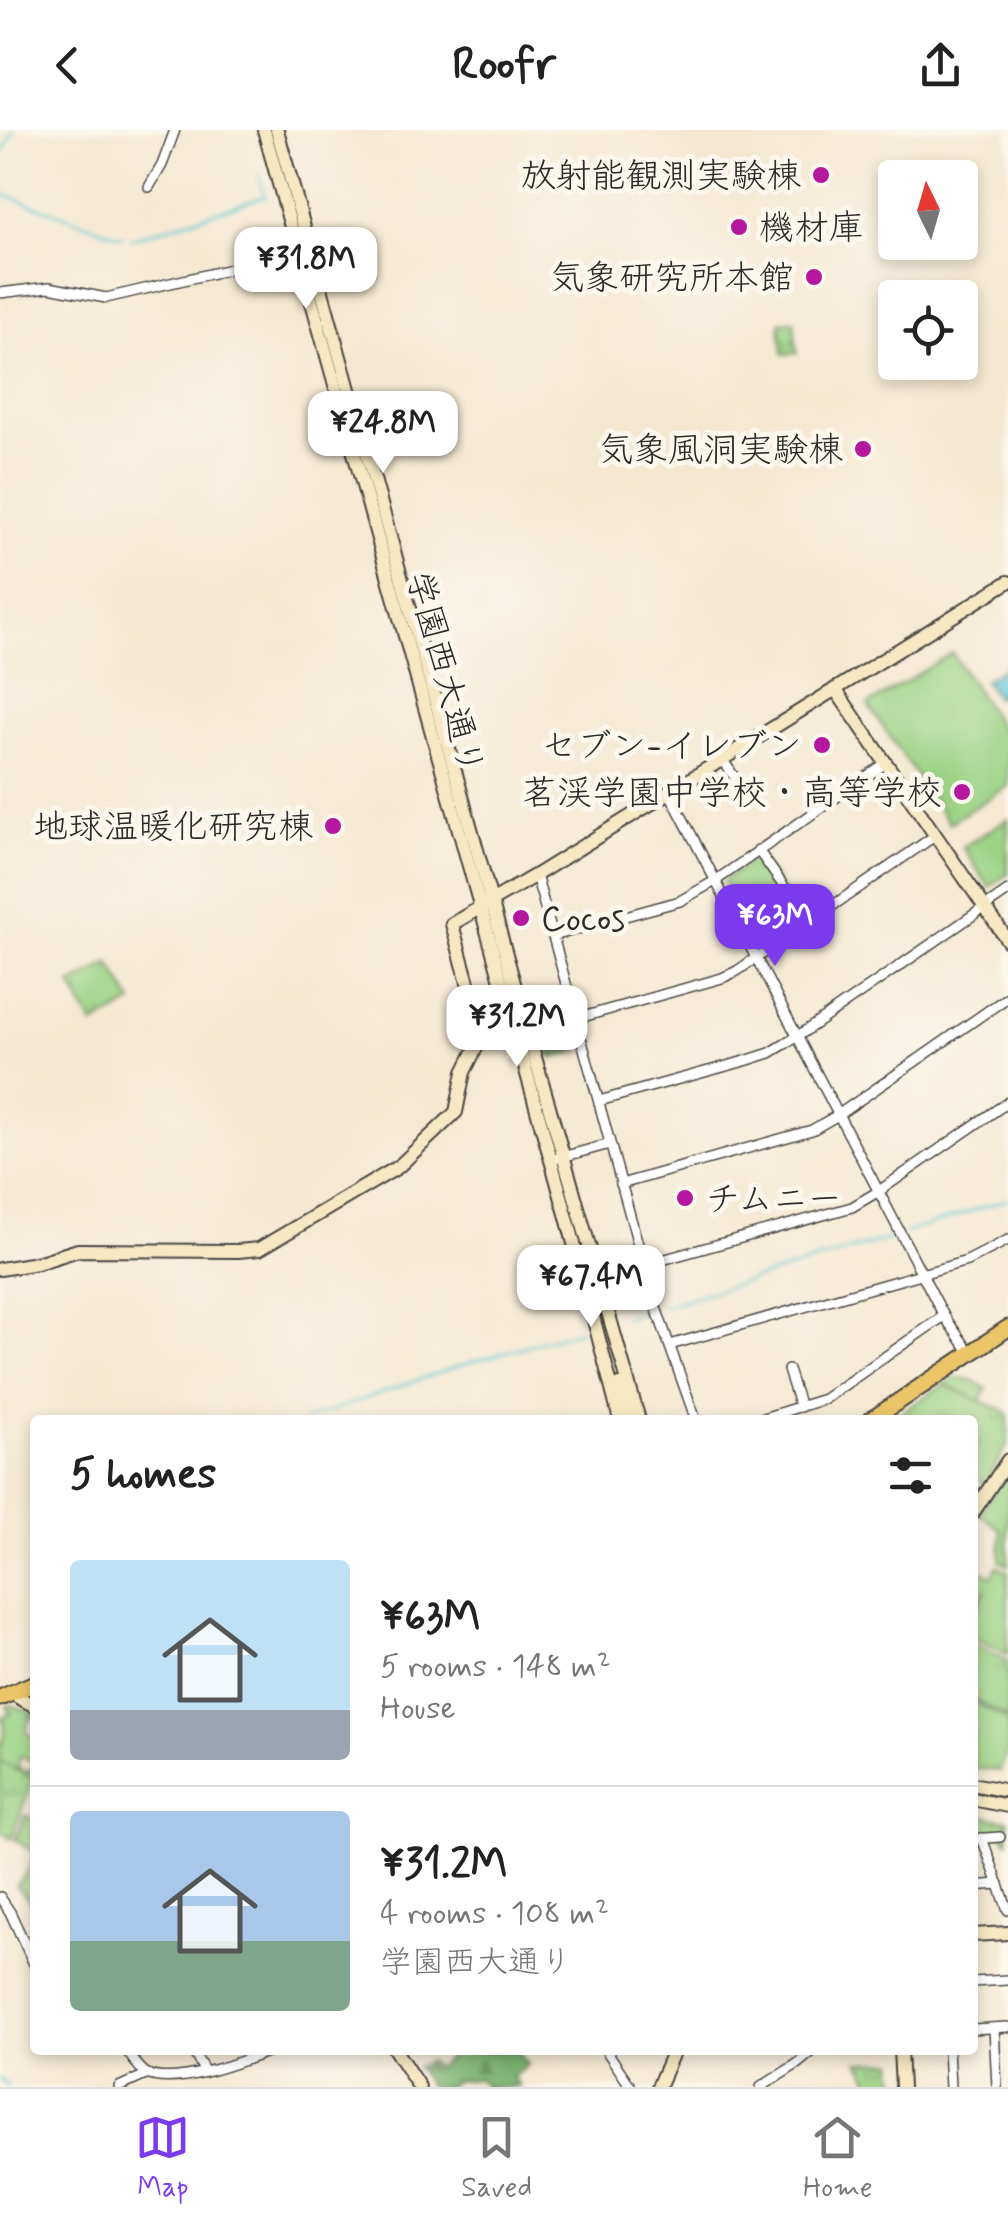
<!DOCTYPE html>
<html lang="en">
<head>
<meta charset="utf-8">
<style>
  :root { --surface:#fff; --page:#f6f6f6; --text:#222; --muted:#767676; --line:#e0e0e0; --accent:#7c3aed }
  body { margin:0; font-family:Mynerve,"Klee One",sans-serif; background:var(--page); color:var(--text); height:100vh; display:flex; flex-direction:column; font-size:38px; white-space:nowrap }
  * { box-sizing:border-box; margin:0 }
  p { font-size:32px; color:var(--muted) }
  .icon { flex:none; width:55px; height:55px; fill:none; stroke:currentColor; stroke-width:2; stroke-linecap:round; stroke-linejoin:round }
  .map { position:relative; flex:1; overflow:hidden }
  .details { position:absolute; left:30px; top:1285px; width:948px; height:640px; display:flex; flex-direction:column; background:var(--surface); border-radius:10px; box-shadow:0 5px 15px #0003 }
  .details>* { flex:none }
  .needle { width:65px; rotate:355deg }
  .buttons { position:absolute; left:878px; top:30px; display:grid; gap:20px }
  .buttons a { display:grid; place-items:center; width:100px; height:100px; border-radius:10px; background:var(--surface); box-shadow:0 5px 15px #0003; font-size:50px }
  .price { position:absolute; translate:-50% -85px; padding:0 22px; border-radius:20px; background:#fff; color:#222; font-size:32px; line-height:65px; filter:drop-shadow(0 2px 5px #0008) }
  .price::after { content:''; position:absolute; left:50%; top:60px; width:30px; height:22px; margin-left:-15px; background:inherit; clip-path:polygon(0 0,100% 0,50% 100%) }
  .price.selected { background:var(--accent); color:#fff }
  ul { padding:0; list-style:none }
  li { display:flex; align-items:center; gap:30px; height:250px; padding:0 40px }
  li+li { border-top:2px solid var(--line) }
  li span { display:grid; place-items:center; flex:none; width:280px; height:200px; border-radius:10px; color:#555 }
  li>.icon { margin-inline-start:auto }
  span .icon { width:120px; height:120px; fill:#fffc; stroke-width:1 }
  li b { font-size:42px }
  h2 { display:flex; justify-content:space-between; align-items:center; height:120px; padding:0 40px; font-size:42px }
  header { display:flex; justify-content:space-between; align-items:center; height:130px; padding:0 40px; background:var(--surface); font-size:45px; font-weight:800 }
  .tabs { display:flex; justify-content:space-around; align-items:center; height:140px; border-top:2px solid var(--line); background:var(--surface); font-size:28px; color:var(--muted) }
  .tabs a { display:grid; justify-items:center; gap:5px }
  .tabs .selected { color:var(--accent) }
  .map>svg:first-child { display:block }
  .grass { fill:url(#grass-tufts); stroke:#627e56; stroke-width:2.5 }
  .forest { fill:url(#forest-firs); stroke:#536f4e; stroke-width:2.5 }
  .garden { fill:#9ad182; stroke:#627e56; stroke-width:2.5 }
  .water { fill:url(#water-waves); stroke:#427880; stroke-width:2.5 }
  .lines { fill:none; stroke-linecap:round; stroke-linejoin:round }
  .stream { stroke:#5ac4d6; stroke-width:2.5 }
  .street-casing { stroke:#494744; stroke-width:12 }
  .secondary-casing { stroke:#494744; stroke-width:16 }
  .highway-casing { stroke:#494744; stroke-width:19 }
  .street { stroke:#fff; stroke-width:9 }
  .secondary { stroke:#f7e8c3; stroke-width:12 }
  .highway { stroke:#ecc569; stroke-width:15 }
  .poi-dot { fill:#b5179e; stroke:#fbf7ec; stroke-width:4 }
  .labels { text-anchor:middle; stroke-width:10; stroke-linejoin:round; paint-order:stroke }
  .poi-label { font-size:35px; fill:#2b2b2b; stroke:#fbf7ec; text-anchor:end }
  .street-label { font-size:35px; fill:#2b2b2b; stroke:#fbf7ec }
</style>
</head>
<body>
<header><svg class="icon" aria-label="back" viewBox="0 0 24 24"><path d="M15 5l-7 7 7 7"/></svg>Roofr<svg class="icon" aria-label="share" viewBox="0 0 24 24"><path d="M12 15V3M7 8l5-5 5 5M5 13v7h14v-7"/></svg></header>
<div class="map">
<svg width="1008" height="1957" viewBox="0 0 1008 1957">
  <defs>
    <pattern id="grass-tufts" width="24" height="20" patternUnits="userSpaceOnUse" patternTransform="scale(2.5)"><rect width="24" height="20" fill="#9ad182"/><path d="M3 7l-1-3M5 7V3M7 7l1-3M15 17l-1-3M17 17v-4M19 17l1-3" fill="none" stroke="#7eaa6b"/></pattern>
    <pattern id="forest-firs" width="22" height="20" patternUnits="userSpaceOnUse" patternTransform="scale(2.5)"><rect width="22" height="20" fill="#7bb370"/><path d="M5 1l3.5 6h-7zM16 11l3.5 6h-7z" fill="#65925c"/></pattern>
    <pattern id="water-waves" width="16" height="10" patternUnits="userSpaceOnUse" patternTransform="scale(2.5)"><rect width="16" height="10" fill="#5ac4d6"/><path d="M0 5q4-4 8 0t8 0" fill="none" stroke="#4b9fae"/></pattern>
  </defs>
  <rect width="100%" height="100%" fill="#fbf7ec"/>
  <filter id="ink" filterUnits="userSpaceOnUse"><feTurbulence type="fractalNoise" baseFrequency=".01" numOctaves="2"/><feDisplacementMap in="SourceGraphic" scale="20" xChannelSelector="R" yChannelSelector="G"/><feConvolveMatrix kernelMatrix="1 2 1 2 8 2 1 2 1" color-interpolation-filters="sRGB"/></filter>
  <filter id="wash" filterUnits="userSpaceOnUse"><feTurbulence type="fractalNoise" baseFrequency=".0048" numOctaves="4" result="noise"/><feDisplacementMap in="SourceGraphic" scale="40" xChannelSelector="R" yChannelSelector="G"/><feGaussianBlur stdDeviation="2.25" result="paint"/><feColorMatrix in="noise" values="0 0 0 0 0 0 0 0 0 0 0 0 0 0 0 0 0 1.4 0 .05"/><feComposite in="paint" operator="in"/></filter>
  <g filter="url(#wash)">
    <rect width="100%" height="100%" fill="#f4e8d0"/>
    <g class="grass">
      <polygon points="794,191 797,223 783,224 780,192"/>
      <polygon points="758,726 803,790 762,820 723,751"/>
      <polygon points="110,833 133,873 93,895 71,855"/>
      <polygon points="944,1254 1008,1283 1008,1314 986,1354 973,1347 972,1290 890,1290"/>
      <polygon points="972,1513 1008,1531 1008,1588 973,1569"/>
      <polygon points="3,1633 33,1649 11,1709 0,1701 0,1634"/>
      <polygon points="972,1684 1008,1690 1008,1710 1003,1704 973,1706"/>
      <polygon points="25,1685 35,1691 35,1723 15,1710"/>
      <polygon points="35,1726 35,1776 16,1756 29,1740"/>
      <polygon points="894,1931 896,1957 872,1957 865,1938 859,1932"/>
    </g>
    <g class="forest">
      <polygon points="574,899 580,920 552,928 546,907"/>
      <polygon points="457,1920 518,1920 527,1935 513,1946 519,1957 484,1957 480,1949 454,1951 446,1957 429,1957 416,1937 429,1931 436,1938"/>
    </g>
    <g class="garden">
      <polygon points="952,523 1008,610 1008,656 949,693 868,575"/>
      <polygon points="1008,689 1008,744 989,757 963,717"/>
      <polygon points="957,1247 975,1251 987,1259 980,1271 944,1254"/>
      <polygon points="1008,1340 1008,1435 1000,1431 1001,1400 979,1383"/>
      <polygon points="972,1436 992,1446 997,1436 1008,1441 1008,1524 973,1507 973,1488 986,1459 973,1480"/>
      <polygon points="973,1571 1008,1590 1008,1619 1000,1641 973,1638"/>
      <path d="M 10,1575 L 35,1582 L 30,1585 L 35,1585 L 35,1589 L 30,1588 L 26,1602 L 35,1608 L 35,1632 L 21,1626 L 17,1638 L 29,1642 L 35,1634 L 33,1649 L 3,1633 L 0,1634 L 0,1615 C 7,1608 4,1596 3,1587 L 11,1584 L 7,1576 Z"/>
    </g>
    <polygon class="water" points="1008,535 1008,560 996,568 984,550"/>
    <g class="lines">
      <g class="stream">
        <polyline points="0,28 14,0"/>
        <polyline points="0,63 123,107"/>
        <polyline points="131,109 265,66 259,45"/>
        <polyline points="905,1103 1008,1069"/>
        <polyline points="661,1177 898,1106"/>
        <polyline points="624,1188 654,1179"/>
        <polyline points="305,1290 464,1234 582,1200"/>
        <polyline points="0,1949 8,1957"/>
      </g>
    </g>
  </g>
  <g filter="url(#ink)">
    <g class="lines">
      <defs>
        <g id="street">
          <polyline points="149,57 162,35 175,0"/>
          <polyline points="0,163 49,157 106,168 304,122"/>
          <polyline points="722,629 749,668"/>
          <polyline points="669,662 944,1186 971,1224"/>
          <polyline points="758,720 809,792"/>
          <polyline points="536,745 654,1172 696,1290"/>
          <polyline points="553,806 680,771 715,751 886,633"/>
          <polyline points="575,889 722,848 737,841 936,705"/>
          <polyline points="599,971 745,931 770,923 798,906 1008,761"/>
          <polyline points="551,1030 610,1014"/>
          <polyline points="621,1054 812,1000 838,985 1008,867"/>
          <polyline points="644,1135 852,1077 879,1061 1008,972"/>
          <polyline points="670,1215 967,1131 1008,1110"/>
          <polyline points="788,1240 800,1277"/>
          <polyline points="757,1290 824,1269 944,1186"/>
          <polyline points="982,1708 1008,1780"/>
          <polyline points="972,1709 1000,1707"/>
          <polyline points="972,1756 999,1754"/>
          <polyline points="0,1767 10,1782 35,1836"/>
          <polyline points="972,1852 1008,1850"/>
          <polyline points="994,1898 997,1956"/>
          <polyline points="972,1899 1008,1897"/>
          <path d="M 126,1920 C 132,1928 139,1939 147,1944 C 176,1957 243,1931 272,1920"/>
          <polyline points="192,1920 205,1942"/>
          <polyline points="606,1920 631,1957"/>
          <polyline points="948,1920 950,1957"/>
          <polyline points="119,1957 148,1944"/>
          <polyline points="761,1957 797,1934 814,1920"/>
        </g>
        <g id="secondary">
          <polyline points="264,0 571,1102 620,1290"/>
          <polyline points="277,0 524,889 639,1290"/>
          <polyline points="835,559 1008,811"/>
          <polyline points="0,1139 37,1133 78,1120 238,1121 259,1119 398,1037 456,982 464,942 480,910 481,900 452,794 536,745 1008,452"/>
          <polyline points="620,1255 630,1290"/>
          <polyline points="972,1384 1008,1330"/>
          <polyline points="10,1563 35,1576"/>
          <polyline points="972,1654 1008,1661"/>
          <polyline points="972,1669 1008,1676"/>
          <polyline points="972,1805 1008,1803"/>
          <polyline points="395,1920 419,1957"/>
          <polyline points="900,1920 902,1957"/>
          <polyline points="658,1957 674,1920"/>
        </g>
        <g id="highway">
          <polyline points="871,1290 1008,1198"/>
          <polyline points="0,1568 35,1553"/>
        </g>
      </defs>
      <use href="#street" class="street-casing"/>
      <use href="#secondary" class="secondary-casing"/>
      <use href="#highway" class="highway-casing"/>
      <use href="#street" class="street"/>
      <use href="#secondary" class="secondary"/>
      <use href="#highway" class="highway"/>
    </g>
  </g>
  <g class="poi-dot">
    <circle cx="821" cy="45" r="10"/>
    <circle cx="739" cy="97" r="10"/>
    <circle cx="814" cy="147" r="10"/>
    <circle cx="863" cy="319" r="10"/>
    <circle cx="822" cy="615" r="10"/>
    <circle cx="962" cy="662" r="10"/>
    <circle cx="333" cy="696" r="10"/>
    <circle cx="521" cy="788" r="10"/>
    <circle cx="685" cy="1068" r="10"/>
  </g>
  <g class="labels">
    <g class="poi-label">
      <text x="801" y="57">放射能観測実験棟</text>
      <text x="759" y="109" text-anchor="start">機材庫</text>
      <text x="794" y="159">気象研究所本館</text>
      <text x="843" y="331">気象風洞実験棟</text>
      <text x="802" y="627">セブン-イレブン</text>
      <text x="942" y="674">茗渓学園中学校・高等学校</text>
      <text x="313" y="708">地球温暖化研究棟</text>
      <text x="541" y="800" text-anchor="start">Cocos</text>
      <text x="705" y="1080" text-anchor="start">チムニー</text>
    </g>
    <g class="street-label">
      <text transform="translate(446 543) rotate(75)" y="12">学園西大通り</text>
    </g>
  </g>
</svg>
<div class="buttons">
<a><svg class="needle" viewBox="-14 -14 28 28"><path d="M0-13l5 13h-10z" fill="#e53935"/><path d="M0 13l5-13h-10z" fill="#767676"/></svg></a>
<a><svg class="icon" aria-label="locate" viewBox="0 0 24 24"><circle cx="12" cy="12" r="6"/><path d="M12 2v4M12 18v4M2 12h4M18 12h4"/></svg></a>
</div>
<b class="price" style="left:306px;top:182px">¥31.8M</b>
<b class="price" style="left:383px;top:346px">¥24.8M</b>
<b class="price selected" style="left:775px;top:839px">¥63M</b>
<b class="price" style="left:517px;top:940px">¥31.2M</b>
<b class="price" style="left:591px;top:1200px">¥67.4M</b>
<section class="details">
<h2>5 homes<svg class="icon" aria-label="filters" viewBox="0 0 24 24"><path d="M4 7h16M4 17h16"/><circle cx="9" cy="7" r="2"/><circle cx="15" cy="17" r="2"/></svg></h2>
<ul>
<li><span style="background:linear-gradient(#bfe0f5 75%,#9aa5b1 0)"><svg class="icon" aria-label="home" viewBox="0 0 24 24"><path d="M3 11l9-7 9 7M6 9v11h12V9"/></svg></span><div><b>¥63M</b><p>5 rooms · 148 m²</p><p>House</p></div></li>
<li><span style="background:linear-gradient(#a9c7e8 65%,#7fa58c 0)"><svg class="icon" aria-label="home" viewBox="0 0 24 24"><path d="M3 11l9-7 9 7M6 9v11h12V9"/></svg></span><div><b>¥31.2M</b><p>4 rooms · 108 m²</p><p>学園西大通り</p></div></li>
</ul>
</section>
</div>
<nav class="tabs">
<a class="selected"><svg class="icon" aria-label="map" viewBox="0 0 24 24"><path d="M3 6l6-2 6 2 6-2v14l-6 2-6-2-6 2zM9 4v14M15 6v14"/></svg>Map</a>
<a><svg class="icon" aria-label="saved" viewBox="0 0 24 24"><path d="M7 4h10v16l-5-4-5 4z"/></svg>Saved</a>
<a><svg class="icon" aria-label="home" viewBox="0 0 24 24"><path d="M3 11l9-7 9 7M6 9v11h12V9"/></svg>Home</a>
</nav>
</body>
</html>
